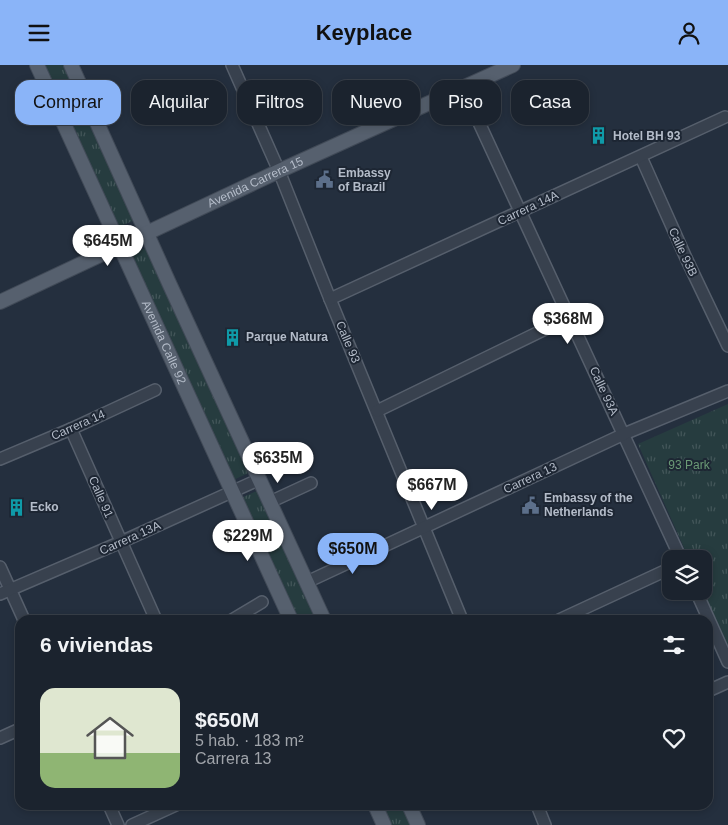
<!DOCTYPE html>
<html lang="es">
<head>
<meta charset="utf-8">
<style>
  :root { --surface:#1b232e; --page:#242b36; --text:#f1f3f6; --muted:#a0a4aa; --line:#39404a; --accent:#8ab4f8 }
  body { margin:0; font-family:Arial,sans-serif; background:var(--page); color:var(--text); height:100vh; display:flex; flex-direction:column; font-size:19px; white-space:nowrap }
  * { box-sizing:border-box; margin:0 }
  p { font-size:16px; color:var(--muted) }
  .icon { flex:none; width:28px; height:28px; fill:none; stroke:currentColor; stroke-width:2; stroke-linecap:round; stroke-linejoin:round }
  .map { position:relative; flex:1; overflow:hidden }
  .panel { position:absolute; left:15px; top:550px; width:698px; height:195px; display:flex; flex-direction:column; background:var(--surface); border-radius:15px; box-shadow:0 2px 8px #0003,0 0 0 1px var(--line) }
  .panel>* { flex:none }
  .guide { position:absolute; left:15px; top:15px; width:699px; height:45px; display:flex; gap:10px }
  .fabs { position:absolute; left:662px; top:485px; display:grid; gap:10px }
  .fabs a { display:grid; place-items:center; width:50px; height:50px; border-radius:10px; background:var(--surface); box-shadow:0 2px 8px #0003,0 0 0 1px var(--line); font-size:25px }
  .price { position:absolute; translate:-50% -42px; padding:0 11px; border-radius:18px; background:#fff; color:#222; font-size:16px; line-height:32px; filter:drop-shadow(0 1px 2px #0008) }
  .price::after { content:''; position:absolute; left:50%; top:30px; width:15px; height:11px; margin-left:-8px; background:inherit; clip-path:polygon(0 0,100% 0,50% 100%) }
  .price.on { background:var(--accent); color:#111 }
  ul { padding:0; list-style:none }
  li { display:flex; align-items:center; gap:15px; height:125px; padding:0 25px }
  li+li { border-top:1px solid var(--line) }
  li span { display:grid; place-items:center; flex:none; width:140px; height:100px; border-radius:15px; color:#555 }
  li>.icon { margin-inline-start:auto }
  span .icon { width:60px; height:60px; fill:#fffc; stroke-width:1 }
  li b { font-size:21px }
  h2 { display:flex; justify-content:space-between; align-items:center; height:60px; padding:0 25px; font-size:21px }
  .tag { padding:0 18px; border-radius:15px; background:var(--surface); box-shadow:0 2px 8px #0003,0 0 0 1px var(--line); font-size:18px; line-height:45px }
  .tag.on { background:var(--accent); color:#111 }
  header { display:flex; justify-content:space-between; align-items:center; height:65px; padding:0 25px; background:var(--accent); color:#111; font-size:22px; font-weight:700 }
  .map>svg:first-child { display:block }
  .grass { fill:url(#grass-tufts) }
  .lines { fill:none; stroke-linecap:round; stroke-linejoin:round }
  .minor-casing { stroke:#565f6c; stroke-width:14 }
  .major-casing { stroke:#414a57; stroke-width:16 }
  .minor { stroke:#38414e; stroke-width:11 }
  .major { stroke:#56606e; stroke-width:14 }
  .labels { text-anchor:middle; stroke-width:4; stroke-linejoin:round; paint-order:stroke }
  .poi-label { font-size:12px; font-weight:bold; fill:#b4bcc9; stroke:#1d2633; text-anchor:start }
  .street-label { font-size:12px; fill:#b4bcc9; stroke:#1d2633 }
  .park-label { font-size:12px; fill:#6b9a76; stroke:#1d2633 }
</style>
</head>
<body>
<header><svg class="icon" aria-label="menu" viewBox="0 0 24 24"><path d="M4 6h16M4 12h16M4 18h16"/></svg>Keyplace<svg class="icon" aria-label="person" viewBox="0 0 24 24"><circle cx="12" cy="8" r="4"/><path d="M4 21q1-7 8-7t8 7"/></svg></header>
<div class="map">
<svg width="728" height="760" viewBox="0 0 728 760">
  <defs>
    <pattern id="grass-tufts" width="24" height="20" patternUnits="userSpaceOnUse" patternTransform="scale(1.25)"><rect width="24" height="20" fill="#263c3f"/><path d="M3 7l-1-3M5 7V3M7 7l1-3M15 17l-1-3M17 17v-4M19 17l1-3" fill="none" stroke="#435659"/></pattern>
  </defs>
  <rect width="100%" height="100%" fill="#242f3e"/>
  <g class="grass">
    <polygon points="42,0 66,0 137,154 117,163"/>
    <polygon points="148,182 251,407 231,416 128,191"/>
    <polygon points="728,339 728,582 703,526 704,494 689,494 638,379"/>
    <polygon points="259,425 318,555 294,555 239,434"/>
    <polygon points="380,740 404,740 413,760 389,760"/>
  </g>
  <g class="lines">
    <defs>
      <g id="minor">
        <polyline points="232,0 279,106 330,234 462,555"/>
        <polyline points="463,23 681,494"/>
        <polyline points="641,92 686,193 728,281"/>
        <polyline points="330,234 725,52"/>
        <polyline points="377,346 570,252"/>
        <polyline points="71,364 156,555"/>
        <polyline points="0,394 71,364 155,325"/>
        <polyline points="270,437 311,418"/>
        <polyline points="0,502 24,555"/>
        <polyline points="307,517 624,369 728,326"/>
        <polyline points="696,526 728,597"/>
        <polyline points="0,529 121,477 260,414"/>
        <polyline points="232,555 262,537"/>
        <polyline points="559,555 671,503"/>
        <polyline points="708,626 728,617"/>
        <polyline points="0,673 20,664"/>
        <polyline points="109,740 118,760"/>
        <polyline points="537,740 545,760"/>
        <polyline points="132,760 176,740"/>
      </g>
      <g id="major">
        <path id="s1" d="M 37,0 L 291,555"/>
        <polyline points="71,0 169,218 324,555"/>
        <path id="s2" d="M 0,237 L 279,106 L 513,0"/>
        <polyline points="375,740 384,760"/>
        <polyline points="409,740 418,760"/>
      </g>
    </defs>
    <use href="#minor" class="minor-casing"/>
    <use href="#major" class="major-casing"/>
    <use href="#minor" class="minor"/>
    <use href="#major" class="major"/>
  </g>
  <defs>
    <symbol id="building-bare" viewBox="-9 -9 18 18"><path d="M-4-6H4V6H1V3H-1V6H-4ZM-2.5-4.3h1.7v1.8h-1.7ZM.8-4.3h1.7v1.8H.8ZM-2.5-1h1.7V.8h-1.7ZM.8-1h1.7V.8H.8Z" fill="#0f9aa8" stroke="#1d2633" stroke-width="2.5" paint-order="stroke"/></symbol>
    <symbol id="civic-bare" viewBox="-9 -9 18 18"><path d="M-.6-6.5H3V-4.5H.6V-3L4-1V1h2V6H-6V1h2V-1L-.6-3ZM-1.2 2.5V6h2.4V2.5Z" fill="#5c6f8a" stroke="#1d2633" stroke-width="2.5" paint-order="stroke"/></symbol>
  </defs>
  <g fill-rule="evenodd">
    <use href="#building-bare" x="586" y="58" width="25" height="25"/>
    <use href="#civic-bare" x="312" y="102" width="25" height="25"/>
    <use href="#building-bare" x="220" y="260" width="25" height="25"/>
    <use href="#civic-bare" x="518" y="428" width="25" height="25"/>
    <use href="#building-bare" x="4" y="430" width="25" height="25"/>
  </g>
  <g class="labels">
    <g class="poi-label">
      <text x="613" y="75">Hotel BH 93</text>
      <text x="338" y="112">Embassy<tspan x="338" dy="14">of Brazil</tspan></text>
      <text x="246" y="276">Parque Natura</text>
      <text x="544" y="437">Embassy of the<tspan x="544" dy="14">Netherlands</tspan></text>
      <text x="30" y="446">Ecko</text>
    </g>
    <g class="street-label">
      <text dy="4" stroke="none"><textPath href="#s2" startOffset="282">Avenida Carrera 15</textPath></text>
      <text transform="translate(528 143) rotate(-25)" y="4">Carrera 14A</text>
      <text transform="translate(683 187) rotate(65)" y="4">Calle 93B</text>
      <text transform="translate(348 277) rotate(67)" y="4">Calle 93</text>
      <text dy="4" stroke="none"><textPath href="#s1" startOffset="305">Avenida Calle 92</textPath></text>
      <text transform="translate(604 326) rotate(65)" y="4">Calle 93A</text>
      <text transform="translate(78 360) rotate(-24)" y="4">Carrera 14</text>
      <text transform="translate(530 413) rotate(-25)" y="4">Carrera 13</text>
      <text transform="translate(101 432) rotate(66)" y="4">Calle 91</text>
      <text transform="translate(130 473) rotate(-24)" y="4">Carrera 13A</text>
    </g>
    <g class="park-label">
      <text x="689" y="404">93 Park</text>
    </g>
  </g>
</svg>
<div class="fabs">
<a><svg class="icon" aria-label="layers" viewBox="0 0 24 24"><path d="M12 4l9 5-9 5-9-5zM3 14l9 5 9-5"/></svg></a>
</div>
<b class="price" style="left:108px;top:202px">$645M</b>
<b class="price" style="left:568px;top:280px">$368M</b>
<b class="price" style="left:278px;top:419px">$635M</b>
<b class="price" style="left:432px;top:446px">$667M</b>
<b class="price" style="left:248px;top:497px">$229M</b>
<b class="price on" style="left:353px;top:510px">$650M</b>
<div class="guide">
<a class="tag on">Comprar</a>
<a class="tag">Alquilar</a>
<a class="tag">Filtros</a>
<a class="tag">Nuevo</a>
<a class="tag">Piso</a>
<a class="tag">Casa</a>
</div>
<section class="panel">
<h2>6 viviendas<svg class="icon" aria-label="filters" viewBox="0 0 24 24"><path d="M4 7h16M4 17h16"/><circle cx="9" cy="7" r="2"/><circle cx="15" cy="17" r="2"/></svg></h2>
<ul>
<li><span style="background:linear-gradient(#dfe7d0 65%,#8fb573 0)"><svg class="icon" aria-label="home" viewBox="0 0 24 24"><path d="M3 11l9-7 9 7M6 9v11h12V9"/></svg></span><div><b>$650M</b><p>5 hab. · 183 m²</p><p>Carrera 13</p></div><svg class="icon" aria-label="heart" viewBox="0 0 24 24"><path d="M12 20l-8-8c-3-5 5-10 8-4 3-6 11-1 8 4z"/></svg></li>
</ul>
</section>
</div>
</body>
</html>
